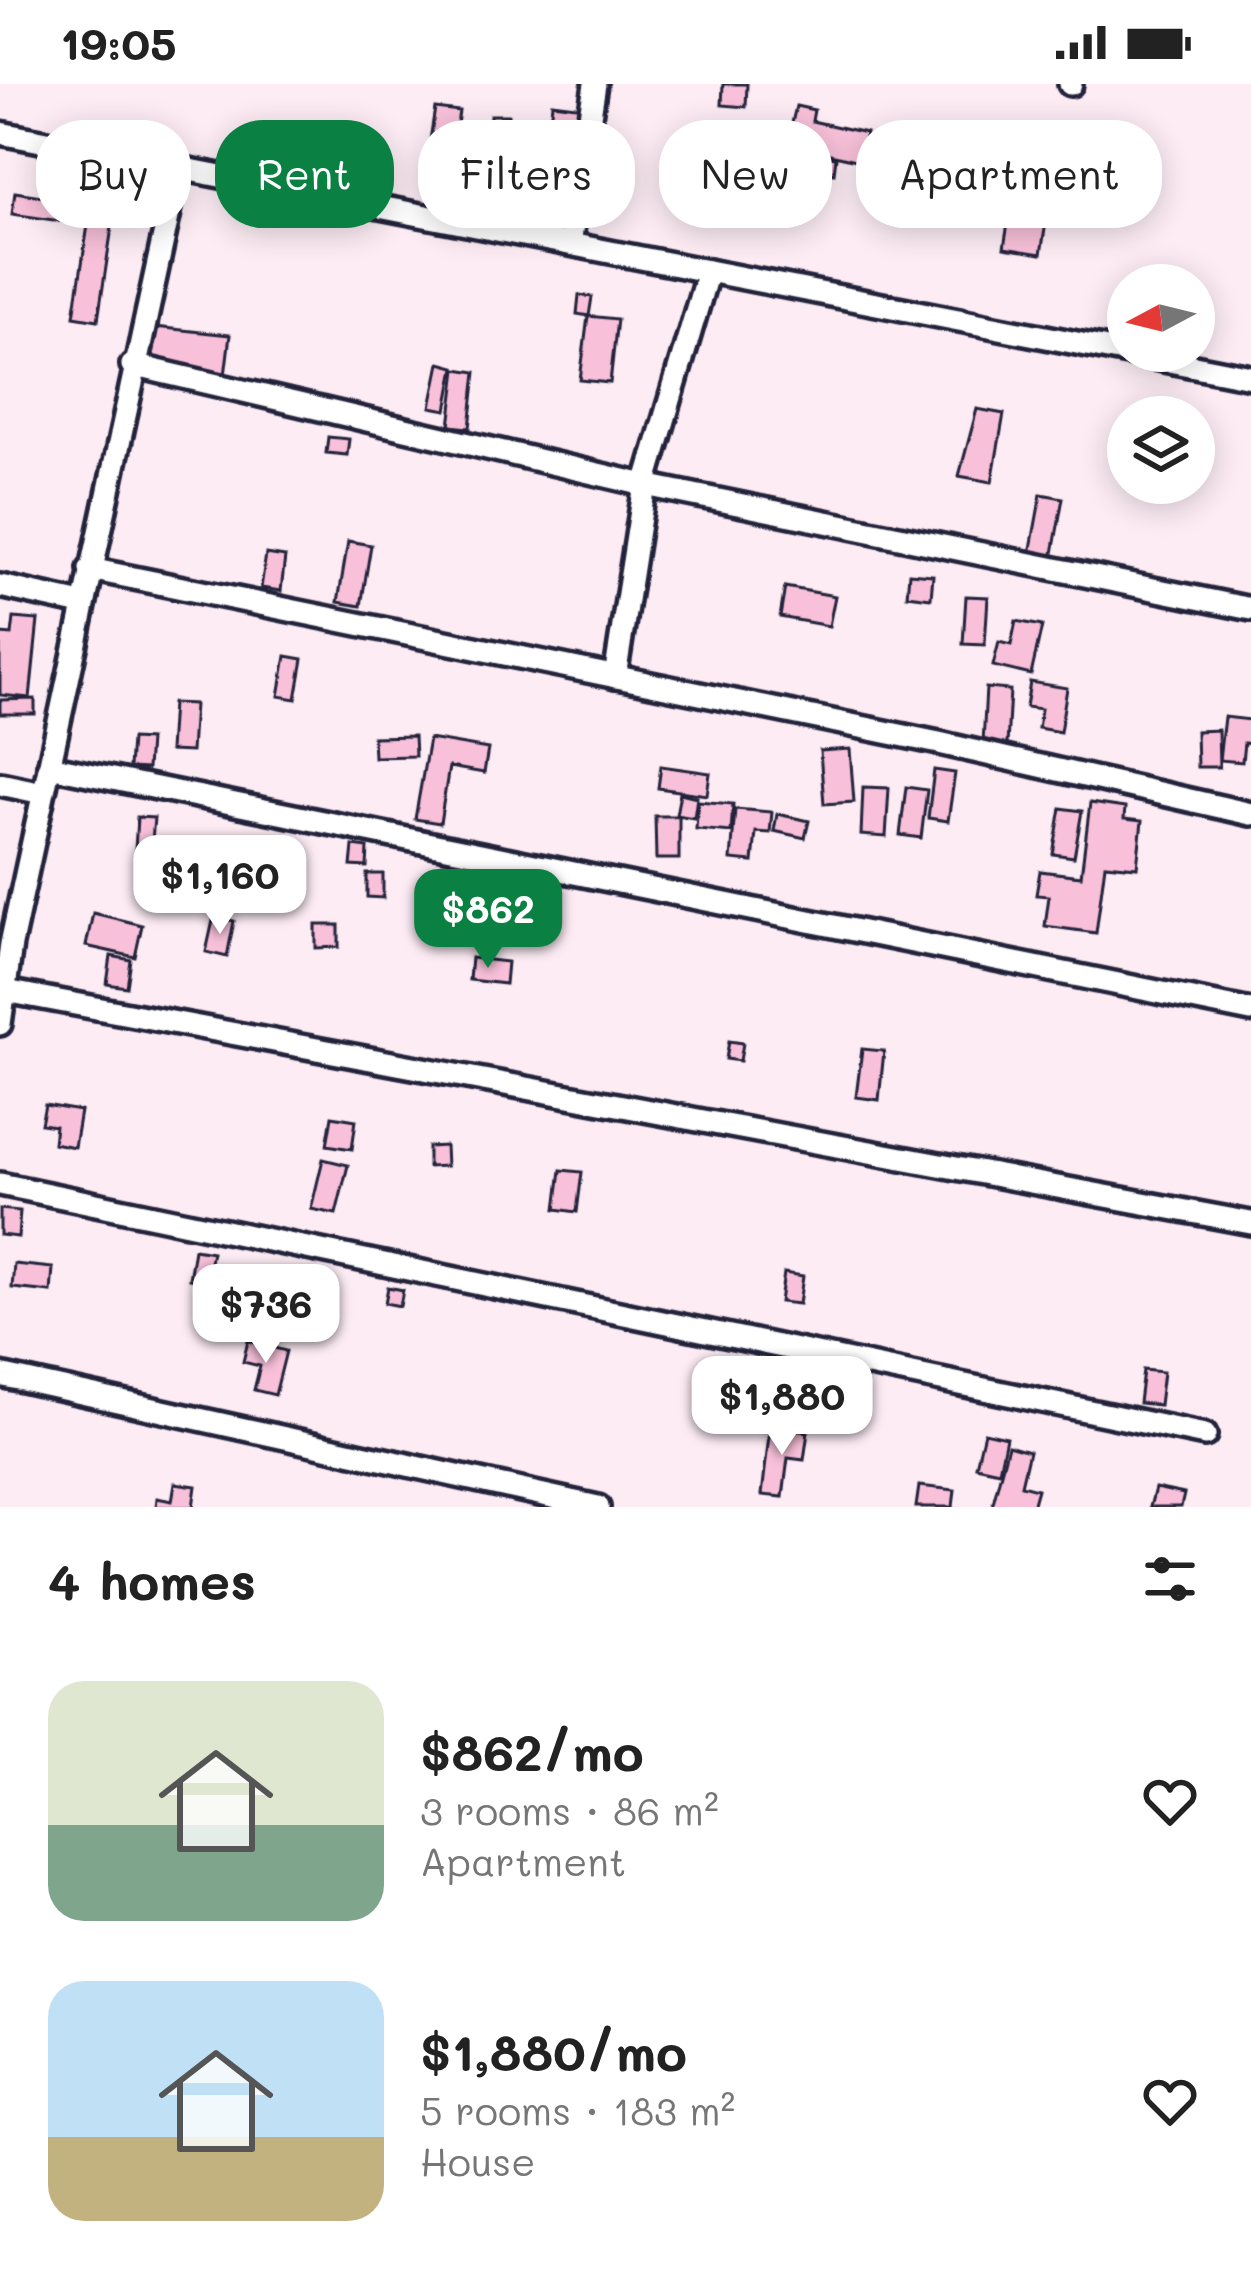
<!DOCTYPE html>
<html lang="en">
<head>
<meta charset="utf-8">
<style>
  :root { --surface:#fff; --page:#f6f6f6; --text:#222; --muted:#767676; --accent:#0b8043 }
  body { margin:0; font-family:Mali,sans-serif; background:var(--page); color:var(--text); height:100vh; display:flex; flex-direction:column; font-size:45px; white-space:nowrap }
  * { box-sizing:border-box; margin:0 }
  p { font-size:39px; color:var(--muted) }
  .icon { flex:none; width:66px; height:66px; fill:none; stroke:currentColor; stroke-width:2; stroke-linecap:round; stroke-linejoin:round }
  .map { position:relative; height:1423px; overflow:hidden }
  .drawer { display:flex; flex-direction:column; background:var(--surface); flex:1 }
  .drawer>* { flex:none }
  .top-card { position:absolute; left:36px; top:36px; width:1179px; height:108px; display:flex; gap:24px }
  .needle { width:78px; rotate:263deg }
  .buttons { position:absolute; left:1107px; top:180px; display:grid; gap:24px }
  .buttons a { display:grid; place-items:center; width:108px; height:108px; border-radius:50%; background:var(--surface); box-shadow:0 6px 30px #0003; font-size:60px }
  .price { position:absolute; translate:-50% -102px; padding:0 27px; border-radius:24px; background:#fff; color:#222; font-size:39px; line-height:78px; filter:drop-shadow(0 3px 6px #0008) }
  .price::after { content:''; position:absolute; left:50%; top:72px; width:36px; height:27px; margin-left:-18px; background:inherit; clip-path:polygon(0 0,100% 0,50% 100%) }
  .price.active { background:var(--accent); color:#fff }
  ul { padding:0; list-style:none }
  li { display:flex; align-items:center; gap:36px; height:300px; padding:0 48px }
  li span { display:grid; place-items:center; flex:none; width:336px; height:240px; border-radius:36px; color:#555 }
  li>.icon { margin-inline-start:auto }
  span .icon { width:144px; height:144px; fill:#fffc; stroke-width:1 }
  li b { font-size:51px }
  h2 { display:flex; justify-content:space-between; align-items:center; height:144px; padding:0 48px; font-size:51px }
  .tag { padding:0 42px; border-radius:48px; background:var(--surface); box-shadow:0 6px 30px #0003; font-size:42px; line-height:108px }
  .tag.active { background:var(--accent); color:#fff }
  .status { display:flex; justify-content:space-between; align-items:center; height:84px; padding:0 60px; background:var(--surface); direction:ltr }
  .status svg { height:33px; fill:currentColor }
  .map>svg:first-child { display:block }
  .building { fill:#f8c1d9; stroke:#22223b; stroke-width:3 }
  .lines { fill:none; stroke-linecap:round; stroke-linejoin:round }
  .minor-casing { stroke:#22223b; stroke-width:30 }
  .minor { stroke:#fff; stroke-width:21 }
</style>
</head>
<body>
<div class="status"><b>19:05</b><svg viewBox="0 0 49 12"><path d="M0 12V9h3v3zM5 12V6h3v6zM10 12V3h3v9zM15 12V0h3v12zM26 1h20v11H26zM47 4h2v5h-2z"/></svg></div>
<div class="map">
<svg width="1251" height="1423" viewBox="0 0 1251 1423">
  <rect width="100%" height="100%" fill="#fdecf4"/>
  <filter id="ink" filterUnits="userSpaceOnUse"><feTurbulence type="fractalNoise" baseFrequency=".00833" numOctaves="2"/><feDisplacementMap in="SourceGraphic" scale="24" xChannelSelector="R" yChannelSelector="G"/><feConvolveMatrix kernelMatrix="1 2 1 2 8 2 1 2 1" color-interpolation-filters="sRGB"/></filter>
  <g filter="url(#ink)">
    <g class="building">
      <polygon points="723,0 747,0 746,23 722,21"/>
      <polygon points="552,19 592,24 590,40 573,38 568,86 545,83"/>
      <polygon points="796,22 814,26 812,37 866,49 860,77 787,60"/>
      <polygon points="435,24 459,27 452,73 428,69"/>
      <polygon points="490,31 508,31 507,52 489,52"/>
      <polygon points="805,68 836,73 834,89 803,84"/>
      <polygon points="593,89 615,93 610,118 588,113"/>
      <polygon points="15,108 115,123 98,236 74,232 88,141 12,130"/>
      <polygon points="1011,121 1048,126 1041,170 1004,164"/>
      <polygon points="579,211 592,213 589,232 577,230"/>
      <polygon points="588,232 617,235 610,299 580,296"/>
      <polygon points="154,243 230,251 225,292 149,284"/>
      <polygon points="440,279 455,283 447,326 431,323"/>
      <polygon points="457,285 476,288 470,344 450,342"/>
      <polygon points="977,325 1004,330 992,398 959,392"/>
      <polygon points="328,353 349,355 347,371 326,369"/>
      <polygon points="1041,410 1063,414 1052,475 1030,470"/>
      <polygon points="348,457 371,461 361,522 338,518"/>
      <polygon points="266,470 285,473 281,507 261,504"/>
      <polygon points="909,489 933,491 931,514 907,511"/>
      <polygon points="785,503 835,512 829,542 780,533"/>
      <polygon points="966,512 988,513 985,561 963,560"/>
      <polygon points="14,534 38,536 30,614 0,611 0,550 12,551"/>
      <polygon points="1016,537 1042,542 1031,591 993,582 999,558 1011,561"/>
      <polygon points="286,572 303,575 296,615 279,612"/>
      <polygon points="1030,598 1067,604 1060,648 1038,644 1041,625 1026,623"/>
      <polygon points="986,604 1010,606 1007,662 983,660"/>
      <polygon points="35,615 35,630 0,630 0,616"/>
      <polygon points="172,619 194,620 191,668 169,667"/>
      <polygon points="1224,633 1251,636 1251,660 1244,659 1242,678 1219,676"/>
      <polygon points="1218,646 1219,683 1197,683 1196,647"/>
      <polygon points="414,652 415,672 374,673 373,653"/>
      <polygon points="131,655 149,656 147,685 129,684"/>
      <polygon points="429,655 488,665 484,689 449,683 440,739 415,735"/>
      <polygon points="850,665 854,718 824,720 820,667"/>
      <polygon points="661,682 710,689 707,711 658,704"/>
      <polygon points="934,686 955,689 948,737 928,734"/>
      <polygon points="863,703 889,704 886,753 861,751"/>
      <polygon points="906,703 927,706 921,754 900,751"/>
      <polygon points="680,709 697,713 694,734 676,731"/>
      <polygon points="698,717 733,720 731,748 696,745"/>
      <polygon points="1090,719 1125,724 1124,735 1142,737 1137,783 1105,780 1096,849 1045,842 1049,812 1036,811 1040,787 1081,792"/>
      <polygon points="1061,724 1082,727 1074,773 1053,770"/>
      <polygon points="735,725 772,728 770,749 756,748 753,778 731,776"/>
      <polygon points="777,730 809,737 805,754 774,747"/>
      <polygon points="655,732 679,732 679,775 656,775"/>
      <polygon points="137,733 154,734 151,768 135,766"/>
      <polygon points="189,756 213,760 203,818 165,811 169,785 184,787"/>
      <polygon points="353,762 368,764 367,783 351,782"/>
      <polygon points="367,790 383,790 383,814 367,813"/>
      <polygon points="485,794 504,802 498,818 479,810"/>
      <polygon points="245,795 247,816 226,817 225,796"/>
      <polygon points="93,829 142,841 135,873 86,862"/>
      <polygon points="214,832 234,837 227,873 206,868"/>
      <polygon points="316,841 339,841 339,863 316,864"/>
      <polygon points="111,872 131,876 127,903 107,900"/>
      <polygon points="471,874 507,878 505,900 469,896"/>
      <polygon points="729,957 743,959 740,977 726,975"/>
      <polygon points="862,965 884,967 879,1016 856,1013"/>
      <polygon points="45,1021 80,1027 74,1063 53,1059 55,1042 41,1040"/>
      <polygon points="332,1032 356,1036 352,1065 327,1061"/>
      <polygon points="445,1062 446,1082 428,1083 428,1063"/>
      <polygon points="323,1075 348,1081 336,1130 311,1125"/>
      <polygon points="561,1086 582,1088 577,1128 556,1125"/>
      <polygon points="0,1125 20,1127 18,1153 0,1151"/>
      <polygon points="194,1165 212,1168 206,1198 189,1195"/>
      <polygon points="14,1180 53,1184 51,1208 12,1204"/>
      <polygon points="784,1189 803,1192 799,1220 780,1218"/>
      <polygon points="388,1203 403,1206 400,1222 385,1219"/>
      <polygon points="248,1257 286,1267 275,1311 254,1306 260,1282 243,1278"/>
      <polygon points="1143,1286 1163,1288 1159,1321 1139,1319"/>
      <polygon points="770,1343 808,1348 804,1376 788,1374 783,1413 762,1411"/>
      <polygon points="984,1348 1006,1353 999,1387 976,1382"/>
      <polygon points="1008,1361 1029,1367 1021,1401 1037,1405 1032,1423 992,1423"/>
      <polygon points="175,1399 196,1402 193,1423 156,1423 157,1414 172,1417"/>
      <polygon points="919,1402 955,1406 953,1423 916,1423"/>
      <polygon points="1155,1404 1184,1410 1181,1423 1150,1423"/>
    </g>
    <g class="lines">
      <defs>
        <g id="minor">
          <polyline points="1070,0 1071,0"/>
          <polyline points="0,49 1251,293"/>
          <polyline points="570,160 595,0"/>
          <polyline points="132,281 645,401 1251,525"/>
          <polyline points="90,485 939,659 1251,730"/>
          <polyline points="0,502 82,520"/>
          <polyline points="615,593 645,401 708,187"/>
          <polyline points="49,682 1251,927"/>
          <polyline points="0,700 43,709"/>
          <polyline points="0,906 1251,1139"/>
          <polyline points="0,940 11,860 179,82"/>
          <polyline points="0,1100 1205,1351"/>
          <polyline points="0,1291 598,1423"/>
        </g>
      </defs>
      <use href="#minor" class="minor-casing"/>
      <use href="#minor" class="minor"/>
    </g>
  </g>
</svg>
<div class="buttons">
<a><svg class="needle" viewBox="-14 -14 28 28"><path d="M0-13l5 13h-10z" fill="#e53935"/><path d="M0 13l5-13h-10z" fill="#767676"/></svg></a>
<a><svg class="icon" aria-label="layers" viewBox="0 0 24 24"><path d="M12 4l9 5-9 5-9-5zM3 14l9 5 9-5"/></svg></a>
</div>
<b class="price" style="left:220px;top:853px">$1,160</b>
<b class="price active" style="left:488px;top:887px">$862</b>
<b class="price" style="left:266px;top:1282px">$736</b>
<b class="price" style="left:782px;top:1374px">$1,880</b>
<div class="top-card">
<a class="tag">Buy</a>
<a class="tag active">Rent</a>
<a class="tag">Filters</a>
<a class="tag">New</a>
<a class="tag">Apartment</a>
</div>
</div>
<section class="drawer">
<h2>4 homes<svg class="icon" aria-label="filters" viewBox="0 0 24 24"><path d="M4 7h16M4 17h16"/><circle cx="9" cy="7" r="2"/><circle cx="15" cy="17" r="2"/></svg></h2>
<ul>
<li><span style="background:linear-gradient(#dfe7d0 60%,#7fa58c 0)"><svg class="icon" aria-label="home" viewBox="0 0 24 24"><path d="M3 11l9-7 9 7M6 9v11h12V9"/></svg></span><div><b>$862/mo</b><p>3 rooms · 86 m²</p><p>Apartment</p></div><svg class="icon" aria-label="heart" viewBox="0 0 24 24"><path d="M12 20l-8-8c-3-5 5-10 8-4 3-6 11-1 8 4z"/></svg></li>
<li><span style="background:linear-gradient(#bfe0f5 65%,#c2b280 0)"><svg class="icon" aria-label="home" viewBox="0 0 24 24"><path d="M3 11l9-7 9 7M6 9v11h12V9"/></svg></span><div><b>$1,880/mo</b><p>5 rooms · 183 m²</p><p>House</p></div><svg class="icon" aria-label="heart" viewBox="0 0 24 24"><path d="M12 20l-8-8c-3-5 5-10 8-4 3-6 11-1 8 4z"/></svg></li>
</ul>
</section>
</body>
</html>
